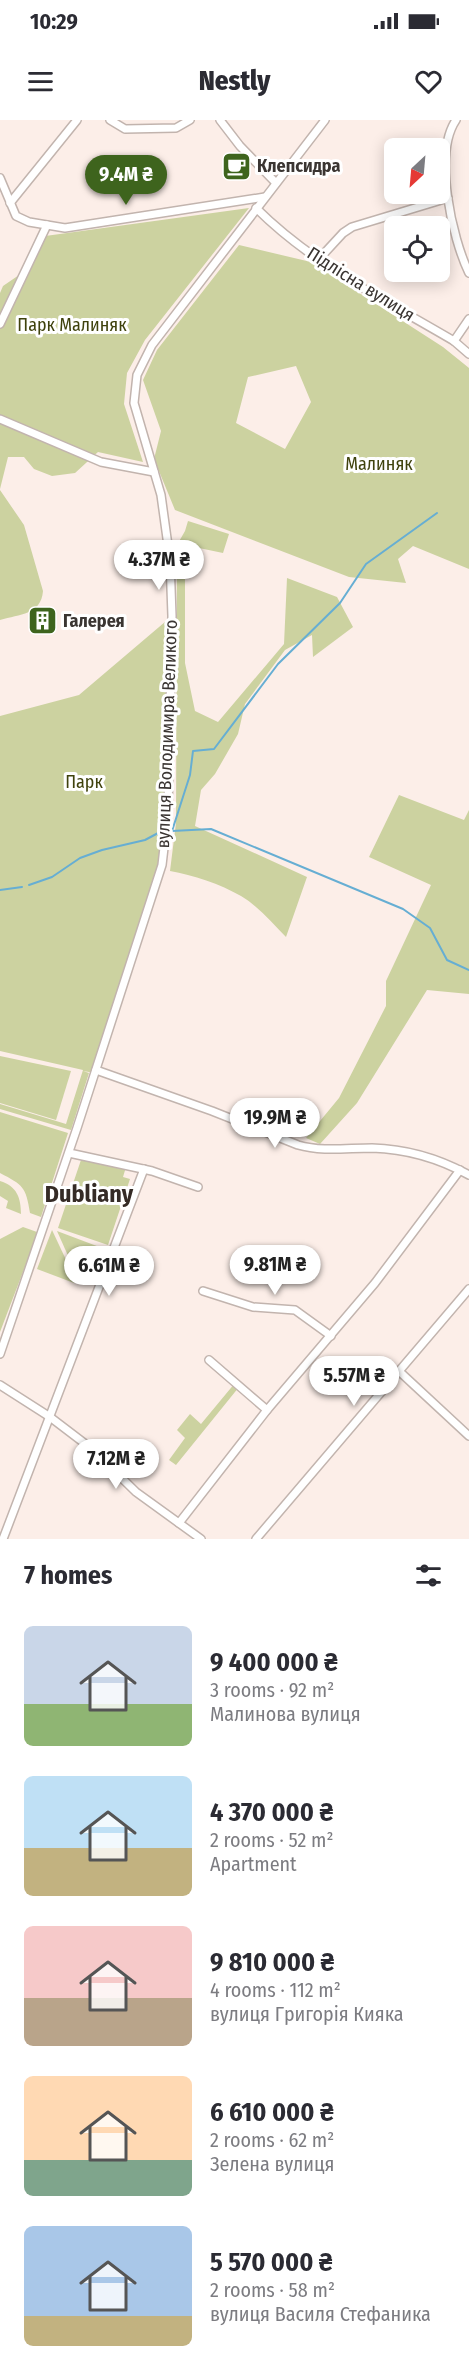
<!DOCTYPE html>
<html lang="en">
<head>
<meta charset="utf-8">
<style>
  :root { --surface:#fff; --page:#f7f7f7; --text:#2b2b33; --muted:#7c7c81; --accent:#3e641d }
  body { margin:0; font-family:"Fira Sans Condensed",sans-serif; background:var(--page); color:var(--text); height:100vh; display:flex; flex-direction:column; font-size:22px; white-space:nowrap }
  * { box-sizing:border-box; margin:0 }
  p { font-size:20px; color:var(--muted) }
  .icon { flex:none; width:33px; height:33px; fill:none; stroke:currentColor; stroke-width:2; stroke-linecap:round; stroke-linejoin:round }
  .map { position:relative; height:1419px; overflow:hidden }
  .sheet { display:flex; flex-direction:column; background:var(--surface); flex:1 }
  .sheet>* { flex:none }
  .needle { width:39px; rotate:206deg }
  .controls { position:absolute; left:384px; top:18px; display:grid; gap:12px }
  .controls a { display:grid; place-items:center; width:66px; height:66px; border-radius:9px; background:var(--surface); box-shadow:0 3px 15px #0003; font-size:30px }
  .price { position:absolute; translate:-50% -51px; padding:0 14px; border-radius:21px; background:#fff; color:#222; font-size:20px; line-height:39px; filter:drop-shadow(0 2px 3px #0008) }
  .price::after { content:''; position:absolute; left:50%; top:36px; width:18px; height:14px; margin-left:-9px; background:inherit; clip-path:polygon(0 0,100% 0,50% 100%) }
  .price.selected { background:var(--accent); color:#fff }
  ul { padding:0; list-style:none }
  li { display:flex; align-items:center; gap:18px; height:150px; padding:0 24px }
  li span { display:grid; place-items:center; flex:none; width:168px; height:120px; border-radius:9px; color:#555 }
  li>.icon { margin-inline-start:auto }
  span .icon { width:72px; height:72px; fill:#fffc; stroke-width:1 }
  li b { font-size:26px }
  h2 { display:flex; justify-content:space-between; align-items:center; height:72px; padding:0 24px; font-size:26px }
  .status { display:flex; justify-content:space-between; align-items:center; height:42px; padding:0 30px; background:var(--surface); direction:ltr }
  .status svg { height:16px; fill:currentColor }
  header { display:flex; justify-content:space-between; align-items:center; height:78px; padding:0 24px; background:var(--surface); font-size:27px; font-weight:800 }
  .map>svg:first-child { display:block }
  .green { fill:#ccd2a0; fill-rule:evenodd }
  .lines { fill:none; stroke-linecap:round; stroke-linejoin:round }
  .stream { stroke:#66aed3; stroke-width:2 }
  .minor-casing { stroke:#c2b4ae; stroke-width:10 }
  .minor { stroke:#fff; stroke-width:7 }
  .labels { text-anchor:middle; stroke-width:6; stroke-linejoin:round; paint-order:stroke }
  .poi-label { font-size:18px; font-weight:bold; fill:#3a3532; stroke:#fff; text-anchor:start }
  .street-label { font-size:18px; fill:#3a3532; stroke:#fff }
  .park-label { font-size:18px; fill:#3f420d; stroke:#fff }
  .district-label { font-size:24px; font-weight:bold; fill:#352b26; stroke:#fff }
</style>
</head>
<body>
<div class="status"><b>10:29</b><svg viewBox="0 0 49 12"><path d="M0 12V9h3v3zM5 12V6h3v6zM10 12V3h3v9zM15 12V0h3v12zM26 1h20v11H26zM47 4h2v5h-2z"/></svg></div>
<header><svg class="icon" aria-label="menu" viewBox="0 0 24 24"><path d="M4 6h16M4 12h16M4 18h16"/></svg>Nestly<svg class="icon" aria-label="heart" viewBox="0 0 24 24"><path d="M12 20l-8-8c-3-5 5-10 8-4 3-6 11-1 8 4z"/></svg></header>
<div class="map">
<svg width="469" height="1419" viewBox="0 0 469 1419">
  <rect width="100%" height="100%" fill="#fceee8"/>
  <g class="green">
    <polygon points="249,88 145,220 127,253 124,284 143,342 98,332 75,353 52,356 34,349 24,337 8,337 0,369 0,173 3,166 22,153 38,117"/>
    <path d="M 239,125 L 311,142 L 443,227 L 469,248 L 469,449 L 413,426 L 398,439 L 406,463 L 349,457 L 175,390 L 154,339 L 161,311 L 143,260 L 157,230 ZM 296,246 L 311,282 L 285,329 L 236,303 L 248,257 Z"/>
    <path d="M 0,370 L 24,405 L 43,471 C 41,495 20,494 0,500 Z"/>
    <path d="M 188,401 L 229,414 L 223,433 L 199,428 L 185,439 L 185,543 L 195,591 L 218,602 L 284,524 L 287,458 L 337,477 L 353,507 L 313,537 L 312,515 L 285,530 L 245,584 L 238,614 L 215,654 L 201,670 L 195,706 L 307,757 L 286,817 C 272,803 258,786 241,776 C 220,764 193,755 170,751 L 176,703 L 177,425 L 185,411 Z"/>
    <polygon points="172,496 168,693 162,745 95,953 83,951 89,953 71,1010 0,989 0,984 66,1004 83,950 0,931 0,596 79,575"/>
    <polygon points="399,675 464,700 469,690 469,874 427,870 357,983 320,1024 306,1018 339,978 386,886 386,861 431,765 369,737"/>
    <polygon points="0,936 71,951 56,1000 0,983"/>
    <path d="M 0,992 L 68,1013 L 41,1097 L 30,1093 C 26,1067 23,1065 0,1053 Z"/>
    <polygon points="82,1037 126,1047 123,1057 130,1059 108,1125 58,1108"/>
    <path d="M 0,1061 C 17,1066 21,1078 21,1094 L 6,1088 L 8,1081 L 0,1076 Z"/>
    <polygon points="23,1107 37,1112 36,1118 0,1212 0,1119"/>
    <polygon points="52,1110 76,1161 74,1163 37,1149"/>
    <polygon points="57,1111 110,1131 97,1165 78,1158"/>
    <polygon points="235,1263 239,1267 176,1345 169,1340 185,1318 177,1310 190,1294 201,1304"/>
  </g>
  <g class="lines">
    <g class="stream">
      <polyline points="437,393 366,444 340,483 278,544 214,629 193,631 190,655 172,711 211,709 403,789 430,808 447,840 469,850"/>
      <polyline points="29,765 52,757 80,738 102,730 145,720 160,712"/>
      <polyline points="0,770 22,767"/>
    </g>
    <defs>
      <g id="minor">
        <polyline points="110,0 125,9 176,8 190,0"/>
        <polyline points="220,0 240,26 276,63"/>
        <path d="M 456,0 C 433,34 452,118 469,153"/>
        <polyline points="0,58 16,96 29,102 65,108 265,77"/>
        <polyline points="10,83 77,0"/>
        <path d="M 256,88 C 312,144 386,181 454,221 L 469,234"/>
        <polyline points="319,139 343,113 352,107 448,78"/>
        <polyline points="0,204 47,105"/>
        <polyline points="454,221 469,199"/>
        <polyline points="0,299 101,342 154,352"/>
        <path d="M 96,950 L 212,991 L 298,1025 C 322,1032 347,1028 372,1028 C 408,1029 438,1038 469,1055"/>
        <polyline points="69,1033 152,1051 198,1067"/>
        <polyline points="203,1171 253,1187 295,1190 331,1216"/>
        <polyline points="0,1234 77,1008 162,745 168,693 172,496 170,440 161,375 134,283 137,255 152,225 325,0"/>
        <polyline points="209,1240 267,1290"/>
        <polyline points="400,1252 469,1316"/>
        <polyline points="0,1265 50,1297 92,1329 136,1372 201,1419"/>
        <polyline points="179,1403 267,1290 375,1163 460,1050"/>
        <polyline points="3,1419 144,1049"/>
        <polyline points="256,1419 469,1169"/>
      </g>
    </defs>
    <use href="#minor" class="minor-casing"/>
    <use href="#minor" class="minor"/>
  </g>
  <defs>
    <symbol id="cafe-square" viewBox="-11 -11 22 22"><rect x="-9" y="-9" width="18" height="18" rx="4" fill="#3e641d" stroke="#fff"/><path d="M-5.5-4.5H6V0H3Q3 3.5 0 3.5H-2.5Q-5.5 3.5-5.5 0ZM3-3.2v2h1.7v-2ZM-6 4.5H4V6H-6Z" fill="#fff"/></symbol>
    <symbol id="building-square" viewBox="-11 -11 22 22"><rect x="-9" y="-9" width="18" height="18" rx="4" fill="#3e641d" stroke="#fff"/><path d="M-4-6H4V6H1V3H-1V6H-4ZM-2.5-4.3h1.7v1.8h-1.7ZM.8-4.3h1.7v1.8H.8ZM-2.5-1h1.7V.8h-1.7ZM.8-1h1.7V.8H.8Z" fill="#fff"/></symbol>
  </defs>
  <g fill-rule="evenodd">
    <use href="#cafe-square" x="220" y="30" width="33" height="33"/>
    <use href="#building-square" x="26" y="484" width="33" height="33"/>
  </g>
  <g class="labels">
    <g class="poi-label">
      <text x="257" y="52">Клепсидра</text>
      <text x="63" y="507">Галерея</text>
    </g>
    <g class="street-label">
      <text transform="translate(361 164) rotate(32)" y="6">Підлісна вулиця</text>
      <text transform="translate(167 614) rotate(-88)" y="6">вулиця Володимира Великого</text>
    </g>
    <g class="park-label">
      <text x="72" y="211">Парк Малиняк</text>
      <text x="379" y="350">Малиняк</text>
      <text x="84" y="668">Парк</text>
    </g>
    <g class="district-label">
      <text x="89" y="1082">Dubliany</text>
    </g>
  </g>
</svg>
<div class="controls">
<a><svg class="needle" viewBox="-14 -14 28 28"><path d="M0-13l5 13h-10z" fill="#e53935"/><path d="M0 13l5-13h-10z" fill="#7c7c81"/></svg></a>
<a><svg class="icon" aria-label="locate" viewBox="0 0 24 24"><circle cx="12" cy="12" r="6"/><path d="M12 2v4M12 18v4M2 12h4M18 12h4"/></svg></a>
</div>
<b class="price selected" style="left:126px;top:86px">9.4M ₴</b>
<b class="price" style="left:159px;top:471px">4.37M ₴</b>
<b class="price" style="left:275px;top:1029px">19.9M ₴</b>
<b class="price" style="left:275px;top:1176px">9.81M ₴</b>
<b class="price" style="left:109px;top:1177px">6.61M ₴</b>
<b class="price" style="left:354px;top:1287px">5.57M ₴</b>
<b class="price" style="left:116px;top:1370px">7.12M ₴</b>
</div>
<section class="sheet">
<h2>7 homes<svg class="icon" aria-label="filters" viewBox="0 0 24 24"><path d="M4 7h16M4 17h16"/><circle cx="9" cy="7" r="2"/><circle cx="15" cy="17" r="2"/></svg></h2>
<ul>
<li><span style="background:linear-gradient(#c9d6e8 65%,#8fb573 0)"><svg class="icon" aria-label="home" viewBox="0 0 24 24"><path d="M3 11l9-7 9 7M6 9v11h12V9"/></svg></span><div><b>9 400 000 ₴</b><p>3 rooms · 92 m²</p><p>Малинова вулиця</p></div></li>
<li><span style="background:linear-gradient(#bfe0f5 60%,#c2b280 0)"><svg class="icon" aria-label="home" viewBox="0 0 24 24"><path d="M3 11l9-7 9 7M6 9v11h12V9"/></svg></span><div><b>4 370 000 ₴</b><p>2 rooms · 52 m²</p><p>Apartment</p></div></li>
<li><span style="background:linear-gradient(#f6c9c9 60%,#b9a48a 0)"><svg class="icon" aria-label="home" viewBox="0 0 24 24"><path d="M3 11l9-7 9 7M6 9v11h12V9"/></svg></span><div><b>9 810 000 ₴</b><p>4 rooms · 112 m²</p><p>вулиця Григорія Кияка</p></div></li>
<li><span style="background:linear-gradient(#ffd9b3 70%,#7fa58c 0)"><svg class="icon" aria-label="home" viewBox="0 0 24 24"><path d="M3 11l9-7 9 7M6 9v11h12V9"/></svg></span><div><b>6 610 000 ₴</b><p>2 rooms · 62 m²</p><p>Зелена вулиця</p></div></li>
<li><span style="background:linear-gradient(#a9c7e8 75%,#c2b280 0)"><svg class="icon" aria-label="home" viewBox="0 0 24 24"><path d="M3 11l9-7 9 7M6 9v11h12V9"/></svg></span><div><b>5 570 000 ₴</b><p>2 rooms · 58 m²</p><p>вулиця Василя Стефаника</p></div></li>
</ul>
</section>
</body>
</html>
